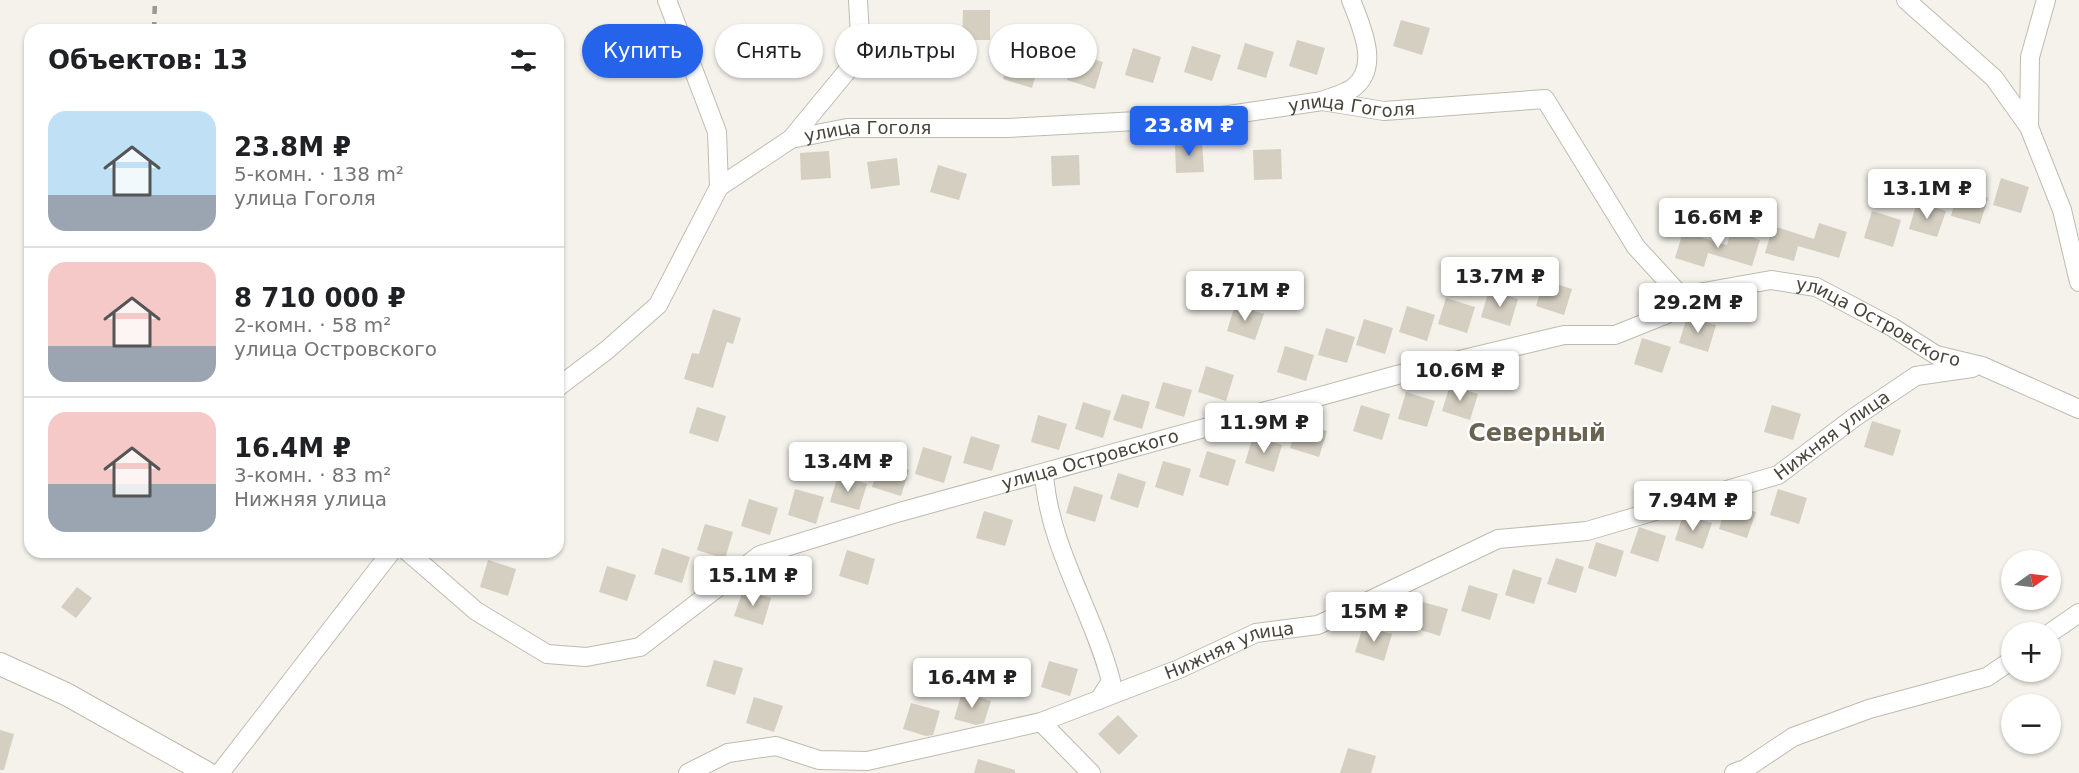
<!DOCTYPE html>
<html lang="ru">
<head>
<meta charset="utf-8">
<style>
  :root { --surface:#fff; --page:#f6f6f6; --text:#202124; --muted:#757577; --line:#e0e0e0; --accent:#2563eb }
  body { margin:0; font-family:"DejaVu Sans",sans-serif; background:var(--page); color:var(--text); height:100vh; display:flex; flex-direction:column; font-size:22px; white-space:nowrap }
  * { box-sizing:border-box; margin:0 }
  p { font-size:20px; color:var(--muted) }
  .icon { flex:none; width:33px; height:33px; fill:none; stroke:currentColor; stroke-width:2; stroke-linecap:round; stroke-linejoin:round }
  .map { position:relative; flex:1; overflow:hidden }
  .side { position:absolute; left:24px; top:24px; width:540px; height:534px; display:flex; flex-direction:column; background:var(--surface); border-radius:18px; box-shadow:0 2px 4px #0004 }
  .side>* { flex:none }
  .top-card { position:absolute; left:582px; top:24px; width:570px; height:54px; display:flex; gap:12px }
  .needle { width:39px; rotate:76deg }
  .controls { position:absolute; left:2001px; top:550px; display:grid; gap:12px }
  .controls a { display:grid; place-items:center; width:60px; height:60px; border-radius:50%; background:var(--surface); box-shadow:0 2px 4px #0004; font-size:30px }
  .price { position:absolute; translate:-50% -51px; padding:0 14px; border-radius:6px; background:#fff; color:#222; font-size:20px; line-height:39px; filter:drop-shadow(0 2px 3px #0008) }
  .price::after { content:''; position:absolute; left:50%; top:36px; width:18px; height:14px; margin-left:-9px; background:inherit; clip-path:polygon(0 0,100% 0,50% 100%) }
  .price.current { background:var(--accent); color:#fff }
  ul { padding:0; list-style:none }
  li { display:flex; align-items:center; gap:18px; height:150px; padding:0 24px }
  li+li { border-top:2px solid var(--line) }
  li span { display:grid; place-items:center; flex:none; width:168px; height:120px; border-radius:18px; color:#555 }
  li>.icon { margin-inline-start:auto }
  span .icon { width:72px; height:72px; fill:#fffc; stroke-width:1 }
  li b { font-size:26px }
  h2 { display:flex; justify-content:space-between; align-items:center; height:72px; padding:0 24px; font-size:26px }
  .tag { padding:0 21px; border-radius:27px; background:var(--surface); box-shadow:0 2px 4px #0004; font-size:21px; line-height:54px }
  .tag.current { background:var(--accent); color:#fff }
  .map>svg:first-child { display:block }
  .building { fill:#d4cfc1 }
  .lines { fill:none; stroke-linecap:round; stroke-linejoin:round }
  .minor-casing { stroke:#bebbae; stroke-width:20 }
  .tertiary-casing { stroke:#bebbae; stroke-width:24 }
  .minor { stroke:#fff; stroke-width:18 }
  .tertiary { stroke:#fff; stroke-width:22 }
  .rail { stroke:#989898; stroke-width:4.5; stroke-dasharray:8 8; stroke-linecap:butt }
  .labels { text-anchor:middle; stroke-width:4.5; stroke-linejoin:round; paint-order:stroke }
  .street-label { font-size:18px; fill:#474439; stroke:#fff }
  .district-label { font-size:24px; font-weight:bold; fill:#696352; stroke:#fff }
</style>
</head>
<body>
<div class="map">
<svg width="2079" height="773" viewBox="0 0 2079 773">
  <rect width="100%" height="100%" fill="#f4f2eb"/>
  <g class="building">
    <polygon points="963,10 990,10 990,40 962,40"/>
    <polygon points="1401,20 1430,28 1422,55 1393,46"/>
    <polygon points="1297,40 1325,48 1317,75 1289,66"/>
    <polygon points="1245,43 1274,52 1266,78 1237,69"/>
    <polygon points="1192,46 1221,55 1212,81 1184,72"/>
    <polygon points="1133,48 1161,57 1153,83 1125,75"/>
    <polygon points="1011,52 1040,61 1032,88 1003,79"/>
    <polygon points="1075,54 1103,62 1095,89 1067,80"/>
    <polygon points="1202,141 1204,172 1176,173 1175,143"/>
    <polygon points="1281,149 1282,179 1254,180 1253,150"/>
    <polygon points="829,151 831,178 801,180 800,153"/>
    <polygon points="1079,155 1080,185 1052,186 1051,156"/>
    <polygon points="897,158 900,185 871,189 867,162"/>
    <polygon points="938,165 967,174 959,200 930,192"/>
    <polygon points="2001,178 2029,187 2021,213 1993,205"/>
    <polygon points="1959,189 1988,198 1980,224 1951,216"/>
    <polygon points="1917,202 1946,211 1937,237 1909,229"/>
    <polygon points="1872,211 1901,220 1893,247 1864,238"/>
    <polygon points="1819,223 1847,232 1839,258 1798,246 1794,261 1765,253 1773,226 1814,239"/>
    <polygon points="1731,231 1760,240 1752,266 1708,253 1704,267 1675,258 1683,232 1727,245"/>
    <polygon points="1544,280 1572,289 1564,315 1536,306"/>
    <polygon points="1489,290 1518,299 1510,326 1481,317"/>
    <polygon points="1446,298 1475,307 1467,333 1438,324"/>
    <polygon points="1235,305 1264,314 1255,340 1227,331"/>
    <polygon points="1407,306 1435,315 1427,341 1399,332"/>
    <polygon points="713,309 741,318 733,344 727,342 713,388 684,379 692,353 699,354"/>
    <polygon points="1687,317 1716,325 1708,352 1679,343"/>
    <polygon points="1364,319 1393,328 1385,354 1356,345"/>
    <polygon points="1326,328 1355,337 1347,363 1318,355"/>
    <polygon points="1642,338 1671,347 1662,373 1634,364"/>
    <polygon points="1285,346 1314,355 1306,381 1277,372"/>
    <polygon points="1206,366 1234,375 1226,401 1198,392"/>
    <polygon points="1163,382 1192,390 1184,417 1155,408"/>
    <polygon points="1450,385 1478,394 1470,420 1442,411"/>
    <polygon points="1406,392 1435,401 1427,427 1398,419"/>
    <polygon points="1122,394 1150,402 1142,429 1113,420"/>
    <polygon points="1083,402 1111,411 1103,438 1075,429"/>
    <polygon points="1361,405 1390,414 1382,440 1353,431"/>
    <polygon points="1772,405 1801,414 1793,440 1764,432"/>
    <polygon points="697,407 726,416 718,442 689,433"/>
    <polygon points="1038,415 1067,424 1059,450 1031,442"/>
    <polygon points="1872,421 1901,430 1893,456 1864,447"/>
    <polygon points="1298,422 1327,431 1319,457 1290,448"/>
    <polygon points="971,436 1000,445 992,471 963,463"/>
    <polygon points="1253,436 1282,445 1274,472 1245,463"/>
    <polygon points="923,447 952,456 944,483 915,474"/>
    <polygon points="1207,451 1236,460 1228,486 1199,477"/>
    <polygon points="880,461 909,470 901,496 872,487"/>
    <polygon points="1163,461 1191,469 1183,496 1155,487"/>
    <polygon points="1118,473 1146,482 1138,508 1110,499"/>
    <polygon points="838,475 867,484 859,510 830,502"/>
    <polygon points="1074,486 1103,495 1095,522 1066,513"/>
    <polygon points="795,489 824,497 816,524 788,515"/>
    <polygon points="1778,489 1807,498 1799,524 1770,515"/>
    <polygon points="749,499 778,508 770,535 741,526"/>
    <polygon points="1727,503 1756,512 1747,538 1719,529"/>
    <polygon points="984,511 1013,520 1005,546 976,538"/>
    <polygon points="1683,515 1712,523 1703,549 1675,540"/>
    <polygon points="705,524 733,532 725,559 697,550"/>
    <polygon points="1639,527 1666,536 1658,562 1630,553"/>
    <polygon points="1596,542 1624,551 1616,577 1588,568"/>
    <polygon points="662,548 690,557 682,583 654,574"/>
    <polygon points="847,550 875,559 868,585 839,576"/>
    <polygon points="1556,558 1584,567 1576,593 1547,584"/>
    <polygon points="488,560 516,569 508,596 480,587"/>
    <polygon points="607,566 636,575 627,601 599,592"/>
    <polygon points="1513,569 1542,578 1534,604 1505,595"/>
    <polygon points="1469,585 1498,594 1490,620 1461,611"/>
    <polygon points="77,587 92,598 76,618 61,607"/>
    <polygon points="743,590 771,598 763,625 734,616"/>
    <polygon points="1419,601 1448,609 1440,636 1411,627"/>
    <polygon points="1363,626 1392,634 1384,661 1355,652"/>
    <polygon points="714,660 743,668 735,695 706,686"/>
    <polygon points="1049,661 1078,669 1070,696 1041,687"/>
    <polygon points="962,692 991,701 984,723 976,725 954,719"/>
    <polygon points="754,697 783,706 774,732 746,723"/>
    <polygon points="911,703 940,711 933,735 926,736 903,729"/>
    <polygon points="1118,715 1138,736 1119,755 1098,734"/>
    <polygon points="0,730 14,734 4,770 0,770"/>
    <polygon points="1348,748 1376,756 1371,773 1340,773"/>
    <polygon points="978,759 1015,770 1015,773 974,773"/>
  </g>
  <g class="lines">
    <defs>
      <g id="minor">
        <polyline points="1906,0 1994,78 2029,127"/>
        <polyline points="2046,0 2030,57 2029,127 2062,210 2079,282"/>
        <path d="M 1322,101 C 1332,97 1344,94 1353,88 C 1381,67 1361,26 1351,0"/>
        <polyline points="791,139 861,54 858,0"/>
        <path id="s1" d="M 719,187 L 791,139 L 847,128 L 1008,128 L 1174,119 L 1222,116 L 1322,101 L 1384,111 L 1545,99 L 1636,247 L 1681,296"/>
        <polyline points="558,387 607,350 658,305 719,187 717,132 667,0"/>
        <path d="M 1044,474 C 1049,547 1093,611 1111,681 L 1099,700"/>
        <path id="s2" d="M 408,552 L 476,611 L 547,654 L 586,657 L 640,647 L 760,555 L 900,512 L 1397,375 L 1564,335 L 1615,335 L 1665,315 L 1681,296 L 1771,280 L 1816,287 L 1892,327 L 1936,355 L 1982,366 L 2079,409"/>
        <polyline points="2050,633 2079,613"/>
        <polyline points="1041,722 1091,773"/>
        <polyline points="220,773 391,552"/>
        <path id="s3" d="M 688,773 L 728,753 L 776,746 L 819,760 L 867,761 L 1041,722 L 1179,669 L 1256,633 L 1318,625 L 1498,539 L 1587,531 L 1778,475 L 1855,417 L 1916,376 L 1972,368"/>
        <polyline points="1734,773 1745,769 1793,737 1869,709 1987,677 2012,660"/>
      </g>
      <polyline id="tertiary" points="0,664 66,694 207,773"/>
    </defs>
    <use href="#minor" class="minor-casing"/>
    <use href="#tertiary" class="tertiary-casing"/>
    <use href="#minor" class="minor"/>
    <use href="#tertiary" class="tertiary"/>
    <polyline class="rail" points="154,30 155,0"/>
  </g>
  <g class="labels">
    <g class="street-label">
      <text dy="6" stroke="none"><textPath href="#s1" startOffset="650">улица Гоголя</textPath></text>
      <text dy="6" stroke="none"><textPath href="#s1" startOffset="164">улица Гоголя</textPath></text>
      <text dy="6" stroke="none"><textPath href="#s2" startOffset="1590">улица Островского</textPath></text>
      <text dy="6" stroke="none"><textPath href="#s3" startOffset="1215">Нижняя улица</textPath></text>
      <text dy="6" stroke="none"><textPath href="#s2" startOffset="762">улица Островского</textPath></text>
      <text dy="6" stroke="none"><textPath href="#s3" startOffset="567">Нижняя улица</textPath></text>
    </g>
    <g class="district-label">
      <text x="1537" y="441">Северный</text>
    </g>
  </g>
</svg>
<div class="controls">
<a><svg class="needle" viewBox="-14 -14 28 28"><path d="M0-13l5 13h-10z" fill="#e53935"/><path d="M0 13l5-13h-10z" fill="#757577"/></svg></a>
<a>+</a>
<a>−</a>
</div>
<b class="price current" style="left:1189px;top:157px">23.8M ₽</b>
<b class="price" style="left:1927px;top:220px">13.1M ₽</b>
<b class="price" style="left:1718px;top:249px">16.6M ₽</b>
<b class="price" style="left:1500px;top:308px">13.7M ₽</b>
<b class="price" style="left:1245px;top:322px">8.71M ₽</b>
<b class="price" style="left:1698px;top:334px">29.2M ₽</b>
<b class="price" style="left:1460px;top:402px">10.6M ₽</b>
<b class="price" style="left:1264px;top:454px">11.9M ₽</b>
<b class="price" style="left:848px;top:493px">13.4M ₽</b>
<b class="price" style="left:1693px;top:532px">7.94M ₽</b>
<b class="price" style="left:753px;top:607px">15.1M ₽</b>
<b class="price" style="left:1374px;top:643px">15M ₽</b>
<b class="price" style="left:972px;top:709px">16.4M ₽</b>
<div class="top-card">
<a class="tag current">Купить</a>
<a class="tag">Снять</a>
<a class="tag">Фильтры</a>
<a class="tag">Новое</a>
</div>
<section class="side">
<h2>Объектов: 13<svg class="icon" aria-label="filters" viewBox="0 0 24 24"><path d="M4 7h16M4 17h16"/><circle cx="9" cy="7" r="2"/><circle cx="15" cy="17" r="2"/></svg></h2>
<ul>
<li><span style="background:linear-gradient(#bfe0f5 70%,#9aa5b1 0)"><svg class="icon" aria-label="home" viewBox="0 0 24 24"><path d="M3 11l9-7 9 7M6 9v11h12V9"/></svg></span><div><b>23.8M ₽</b><p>5-комн. · 138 m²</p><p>улица Гоголя</p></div></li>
<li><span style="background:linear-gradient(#f6c9c9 70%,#9aa5b1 0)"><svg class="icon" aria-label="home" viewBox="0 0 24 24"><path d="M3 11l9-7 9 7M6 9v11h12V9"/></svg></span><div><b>8 710 000 ₽</b><p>2-комн. · 58 m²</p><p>улица Островского</p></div></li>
<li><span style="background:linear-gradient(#f6c9c9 60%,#9aa5b1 0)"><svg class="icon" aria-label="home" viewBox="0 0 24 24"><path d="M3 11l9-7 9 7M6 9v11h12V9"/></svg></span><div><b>16.4M ₽</b><p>3-комн. · 83 m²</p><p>Нижняя улица</p></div></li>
</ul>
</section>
</div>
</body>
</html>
